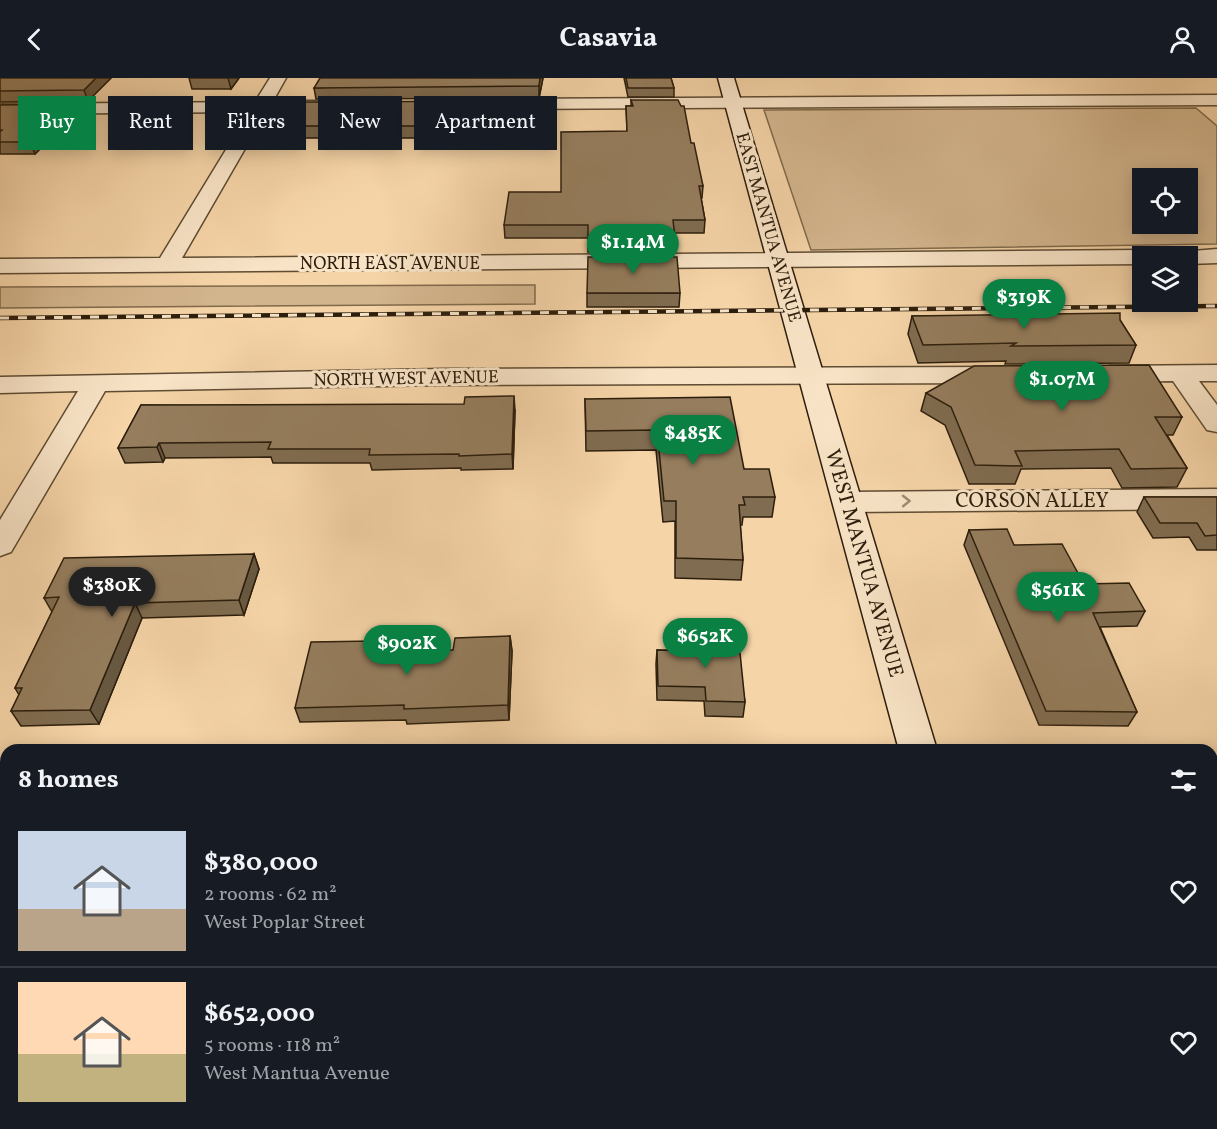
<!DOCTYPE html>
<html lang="en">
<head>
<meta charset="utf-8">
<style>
  :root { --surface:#171b24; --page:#242831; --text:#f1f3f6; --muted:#9ea1a6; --line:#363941; --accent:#0b8043 }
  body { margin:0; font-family:Vollkorn,serif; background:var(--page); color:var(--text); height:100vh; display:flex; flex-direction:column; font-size:22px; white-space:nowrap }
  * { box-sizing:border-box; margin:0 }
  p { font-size:20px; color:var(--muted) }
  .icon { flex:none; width:33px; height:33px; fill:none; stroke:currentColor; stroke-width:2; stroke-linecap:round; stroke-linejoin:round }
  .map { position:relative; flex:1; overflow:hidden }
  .details { position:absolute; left:0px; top:666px; width:1218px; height:386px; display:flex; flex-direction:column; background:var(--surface); border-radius:18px 18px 0 0; box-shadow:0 3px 15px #0003 }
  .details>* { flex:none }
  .top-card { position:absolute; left:18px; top:18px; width:600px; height:54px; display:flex; gap:12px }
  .fabs { position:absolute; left:1132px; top:90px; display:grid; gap:12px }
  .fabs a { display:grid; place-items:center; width:66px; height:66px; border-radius:0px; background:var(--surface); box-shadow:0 3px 15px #0003; font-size:30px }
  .price { position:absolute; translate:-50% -51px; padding:0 14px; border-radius:21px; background:var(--accent); color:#fff; font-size:20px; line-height:39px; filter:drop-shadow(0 2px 3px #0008) }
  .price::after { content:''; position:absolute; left:50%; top:36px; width:18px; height:14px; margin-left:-9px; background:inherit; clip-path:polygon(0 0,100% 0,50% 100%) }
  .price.current { background:#222; color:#fff }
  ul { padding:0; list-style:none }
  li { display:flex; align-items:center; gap:18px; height:150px; padding:0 18px }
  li+li { border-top:2px solid var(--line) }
  li span { display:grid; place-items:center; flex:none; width:168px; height:120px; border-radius:0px; color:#555 }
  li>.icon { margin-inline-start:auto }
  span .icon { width:72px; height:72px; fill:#fffc; stroke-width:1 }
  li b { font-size:26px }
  h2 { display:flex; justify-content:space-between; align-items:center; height:72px; padding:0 18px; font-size:26px }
  .chip { padding:0 21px; border-radius:0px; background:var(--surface); box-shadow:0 3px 15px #0003; font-size:21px; line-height:54px }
  .chip.current { background:var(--accent); color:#fff }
  header { display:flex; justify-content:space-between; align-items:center; height:78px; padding:0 18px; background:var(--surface); font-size:27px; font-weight:700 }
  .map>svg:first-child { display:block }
  .green { fill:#d3b58d; stroke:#806a4c; stroke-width:1.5; fill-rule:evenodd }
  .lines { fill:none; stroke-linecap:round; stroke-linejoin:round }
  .street-casing { stroke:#5e4c33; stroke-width:3 }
  .secondary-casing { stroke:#2c1e0c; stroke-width:3 }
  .street { fill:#f8e3c6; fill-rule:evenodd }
  .secondary { fill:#f8e3c6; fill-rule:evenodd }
  .rail-casing { stroke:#2c1e0c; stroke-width:4.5 }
  .rail { stroke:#f8e3c6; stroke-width:3; stroke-dasharray:9; stroke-linecap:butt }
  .wall { fill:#806c50; stroke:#2c1e0c; stroke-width:1.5 }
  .shaded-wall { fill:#685841; stroke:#2c1e0c; stroke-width:1.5 }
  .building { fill:#957d5d; stroke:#2c1e0c; stroke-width:1.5 }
  .oneway { stroke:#9c8a72 }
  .labels { text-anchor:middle; stroke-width:6; stroke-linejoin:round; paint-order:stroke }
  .far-street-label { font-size:18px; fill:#2c1e0c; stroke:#f8e3c6 }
  .street-label { font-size:21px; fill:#2c1e0c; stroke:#f8e3c6 }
</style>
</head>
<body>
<header><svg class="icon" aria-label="back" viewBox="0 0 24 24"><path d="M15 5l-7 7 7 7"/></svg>Casavia<svg class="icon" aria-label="person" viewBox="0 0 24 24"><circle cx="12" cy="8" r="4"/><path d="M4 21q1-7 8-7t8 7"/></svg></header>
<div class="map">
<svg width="1217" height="1051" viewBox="0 0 1217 1051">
  <rect width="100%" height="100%" fill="#f5d4a7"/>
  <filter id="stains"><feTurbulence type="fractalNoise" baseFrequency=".00333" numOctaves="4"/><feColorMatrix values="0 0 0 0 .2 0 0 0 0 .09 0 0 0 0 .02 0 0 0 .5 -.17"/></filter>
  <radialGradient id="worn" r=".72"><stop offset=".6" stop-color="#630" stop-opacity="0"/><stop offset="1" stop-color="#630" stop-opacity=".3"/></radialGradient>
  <g class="green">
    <path d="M 1196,30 L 1217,48 L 1217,166 L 811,172 L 764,32 ZM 1143,100 L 1188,100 L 1188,146 L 1143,146 Z"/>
    <polygon points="535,207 535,226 0,230 0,209"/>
  </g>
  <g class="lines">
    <defs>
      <g id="street">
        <polygon points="270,0 286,0 273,23 348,23 354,24 357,28 354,32 348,33 266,34 182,180 1143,172 1151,174 1154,178 1143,178 1143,186 0,195 0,181 160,180 249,34 0,36 0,26 255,24"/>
        <polygon points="1217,17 1217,27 493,31 487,30 484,26 487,22 493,21"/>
        <polygon points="1217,171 1217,185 1188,186 1188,178 1177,178 1180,174"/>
        <polygon points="1217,287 1217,303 1199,303 1217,327 1217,354 1207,352 1173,303 1109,304 1100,301 1096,296 1100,291 1109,288"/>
        <polygon points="1003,289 1012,292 1016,297 1012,302 1003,305 443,307 105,313 11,474 0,478 0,442 78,313 0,315 0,299 443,291"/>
        <polygon points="1217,411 1217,431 848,434 837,431 833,424 837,417 848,414"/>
        <rect x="1212" y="695" width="5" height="34"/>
        <rect x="0" y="709" width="6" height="34"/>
      </g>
      <g id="secondary">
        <polygon points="718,0 734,0 937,672 899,672"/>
        <polygon points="998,1046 1048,1046 1050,1051 1000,1051"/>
      </g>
    </defs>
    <use href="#street" class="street-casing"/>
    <use href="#secondary" class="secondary-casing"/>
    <use href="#street" class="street"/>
    <use href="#secondary" class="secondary"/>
    <defs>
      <polyline id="rail" points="0,240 1217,228"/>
    </defs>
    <use href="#rail" class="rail-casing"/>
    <use href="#rail" class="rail"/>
  </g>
  <g class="wall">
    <polygon points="0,0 111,0 88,23 0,24"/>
    <polygon points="189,0 239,0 231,11 192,11"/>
    <polygon points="543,0 539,20 316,21 314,10"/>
    <polygon points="624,0 671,0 674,10 674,19 628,19"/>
    <polygon points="631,22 691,65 703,108 702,120 701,120 705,142 704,155 674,155 674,174 588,174 588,160 505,160 504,147 561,114 627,53 626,28 631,28"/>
    <polygon points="69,26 73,38 35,76 0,76 0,27"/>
    <polygon points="537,34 534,56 506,56 505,61 435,62 434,60 293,60 290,48"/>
    <polygon points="587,215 680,215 679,229 587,229"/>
    <polygon points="912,238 1120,242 1136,267 1129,285 1005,286 1006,283 918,285 908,256"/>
    <polygon points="926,315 1182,339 1173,357 1167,357 1187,390 1177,409 1122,410 1111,390 1021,391 1015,406 969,406 945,347 921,333"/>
    <polygon points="585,321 744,391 775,419 772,439 743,439 742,447 740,447 743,482 741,502 675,500 675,443 663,444 656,372 586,373"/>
    <polygon points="141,327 515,332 513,391 461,392 461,390 372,392 370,385 273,385 271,379 165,380 163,384 125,385 118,370"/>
    <polygon points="1144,419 1217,419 1217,472 1197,472 1189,459 1153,460 1137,434"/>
    <polygon points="969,452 1014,467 1084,506 1145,533 1137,548 1100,549 1137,634 1128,648 1039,647 964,467"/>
    <polygon points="254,476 259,491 244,537 142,540 99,646 21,648 11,633 19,617 15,610 52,534 44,520"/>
    <polygon points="510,558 512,573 509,642 407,646 406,642 300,644 295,630 377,575 453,572"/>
    <polygon points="693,560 737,575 745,624 743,639 705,638 704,623 657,622 656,586 657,572 692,573"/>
    <rect x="1212" y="811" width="5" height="60"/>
    <polygon points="1212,883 1217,895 1217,898 1212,903"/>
    <polygon points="742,1046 887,1046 888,1051 743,1051"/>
    <polygon points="1178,1046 1212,1046 1217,1051 1180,1051"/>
  </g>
  <g class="shaded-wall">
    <polygon points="96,0 111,0 88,23 84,12"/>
    <polygon points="228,0 239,0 231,11"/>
    <polygon points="540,0 543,0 539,20 539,8"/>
    <polygon points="536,23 537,34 534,56 533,44"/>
    <polygon points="69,26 73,38 35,76 30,64"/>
    <polygon points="505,44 506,56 505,61 504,49"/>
    <polygon points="514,318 515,332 513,391 512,376"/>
    <polygon points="159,365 165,380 163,384 157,369"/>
    <polygon points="254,476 259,491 244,537 239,522"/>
    <polygon points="135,525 142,540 99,646 90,632"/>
    <polygon points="510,558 512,573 509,642 508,627"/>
    <polygon points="374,563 377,578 372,575"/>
  </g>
  <g class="building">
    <polygon points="0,0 96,0 84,12 0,13"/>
    <polygon points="320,0 540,0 539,8 314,10"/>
    <polygon points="626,0 671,0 674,10 628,10"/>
    <polygon points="631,22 678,22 681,28 684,28 691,65 694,65 703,108 699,108 705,142 673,142 675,160 588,161 588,147 504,147 509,114 561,114 561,54 627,53 626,28 633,28"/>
    <polygon points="536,23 533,44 505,44 504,49 433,50 434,48 290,48 305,24"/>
    <polygon points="69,26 30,64 0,64 0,54 2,52 0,52 0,27"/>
    <polygon points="588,179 677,179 680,215 587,215"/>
    <polygon points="1120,235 1120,242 1136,267 1011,268 1016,265 923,267 912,238"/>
    <polygon points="1149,287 1182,339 1155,339 1187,390 1131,391 1119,371 1015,373 1022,388 975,387 951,329 926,315 974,288"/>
    <polygon points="514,318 512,376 459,378 459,376 369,377 370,371 268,371 271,364 159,365 157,369 118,370 141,327 464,326 465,319"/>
    <polygon points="730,319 744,391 769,391 775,419 743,419 745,427 739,427 743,482 676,480 676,423 664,423 657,352 586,353 585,321"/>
    <polygon points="1144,419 1217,419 1217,457 1205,458 1197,445 1160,445"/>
    <polygon points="1007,451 1014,467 1062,466 1084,506 1129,505 1145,533 1093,535 1137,634 1046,633 969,452"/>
    <polygon points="254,476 239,522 135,525 90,632 11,633 22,610 15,610 59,519 44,520 64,480"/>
    <polygon points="510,558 508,627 404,631 404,627 295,630 311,564 374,563 372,575 453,572 455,560"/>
    <polygon points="693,560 736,561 737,575 740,575 745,624 706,623 705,609 658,608 657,572 694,573"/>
    <rect x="1212" y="811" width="5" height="47"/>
    <polygon points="1212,883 1217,895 1217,897 1212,897"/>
    <polygon points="1212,975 1217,975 1217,1051 1198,1051 1195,1046 1212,1046"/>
    <polygon points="746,1046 887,1046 888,1051 747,1051"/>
  </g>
  <defs><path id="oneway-chevron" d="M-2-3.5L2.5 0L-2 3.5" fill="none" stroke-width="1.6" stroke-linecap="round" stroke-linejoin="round" transform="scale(1.5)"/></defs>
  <use class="oneway" href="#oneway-chevron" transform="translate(906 423) rotate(-1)"/>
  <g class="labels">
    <g class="far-street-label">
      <text transform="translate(769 149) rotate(74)" y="6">EAST MANTUA AVENUE</text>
      <text x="390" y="191">NORTH EAST AVENUE</text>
      <text transform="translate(406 300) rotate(-1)" y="6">NORTH WEST AVENUE</text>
    </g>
    <g class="street-label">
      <text x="1032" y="429">CORSON ALLEY</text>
      <text transform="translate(865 485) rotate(74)" y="7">WEST MANTUA AVENUE</text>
    </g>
  </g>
  <rect width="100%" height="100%" filter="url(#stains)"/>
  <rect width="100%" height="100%" fill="url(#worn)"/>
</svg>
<div class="fabs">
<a><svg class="icon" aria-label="locate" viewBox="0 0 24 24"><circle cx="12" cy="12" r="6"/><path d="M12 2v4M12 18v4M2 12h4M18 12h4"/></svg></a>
<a><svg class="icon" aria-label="layers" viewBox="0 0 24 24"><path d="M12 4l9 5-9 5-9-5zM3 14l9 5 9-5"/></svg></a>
</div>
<b class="price" style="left:633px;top:197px">$1.14M</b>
<b class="price" style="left:1024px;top:252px">$319K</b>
<b class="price" style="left:1062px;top:334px">$1.07M</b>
<b class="price" style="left:693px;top:388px">$485K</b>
<b class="price current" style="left:112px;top:540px">$380K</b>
<b class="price" style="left:1058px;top:545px">$561K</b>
<b class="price" style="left:705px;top:591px">$652K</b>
<b class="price" style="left:407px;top:598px">$902K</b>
<div class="top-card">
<a class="chip current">Buy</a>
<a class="chip">Rent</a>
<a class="chip">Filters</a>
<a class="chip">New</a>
<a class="chip">Apartment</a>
</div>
<section class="details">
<h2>8 homes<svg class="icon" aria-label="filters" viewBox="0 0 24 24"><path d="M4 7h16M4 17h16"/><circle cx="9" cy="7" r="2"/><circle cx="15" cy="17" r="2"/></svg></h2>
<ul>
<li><span style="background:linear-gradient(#c9d6e8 65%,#b9a48a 0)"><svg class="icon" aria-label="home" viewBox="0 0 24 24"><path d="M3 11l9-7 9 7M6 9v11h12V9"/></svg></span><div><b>$380,000</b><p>2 rooms · 62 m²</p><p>West Poplar Street</p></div><svg class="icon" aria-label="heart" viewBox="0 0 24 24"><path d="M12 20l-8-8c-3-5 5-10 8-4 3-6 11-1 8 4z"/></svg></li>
<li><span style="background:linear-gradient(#ffd9b3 60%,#c2b280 0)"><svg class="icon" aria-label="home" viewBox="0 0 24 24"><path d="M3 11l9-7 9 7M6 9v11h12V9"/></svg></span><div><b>$652,000</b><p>5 rooms · 118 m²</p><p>West Mantua Avenue</p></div><svg class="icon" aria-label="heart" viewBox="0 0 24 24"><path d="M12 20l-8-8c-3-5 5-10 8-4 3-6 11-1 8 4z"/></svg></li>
</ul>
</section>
</div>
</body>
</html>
